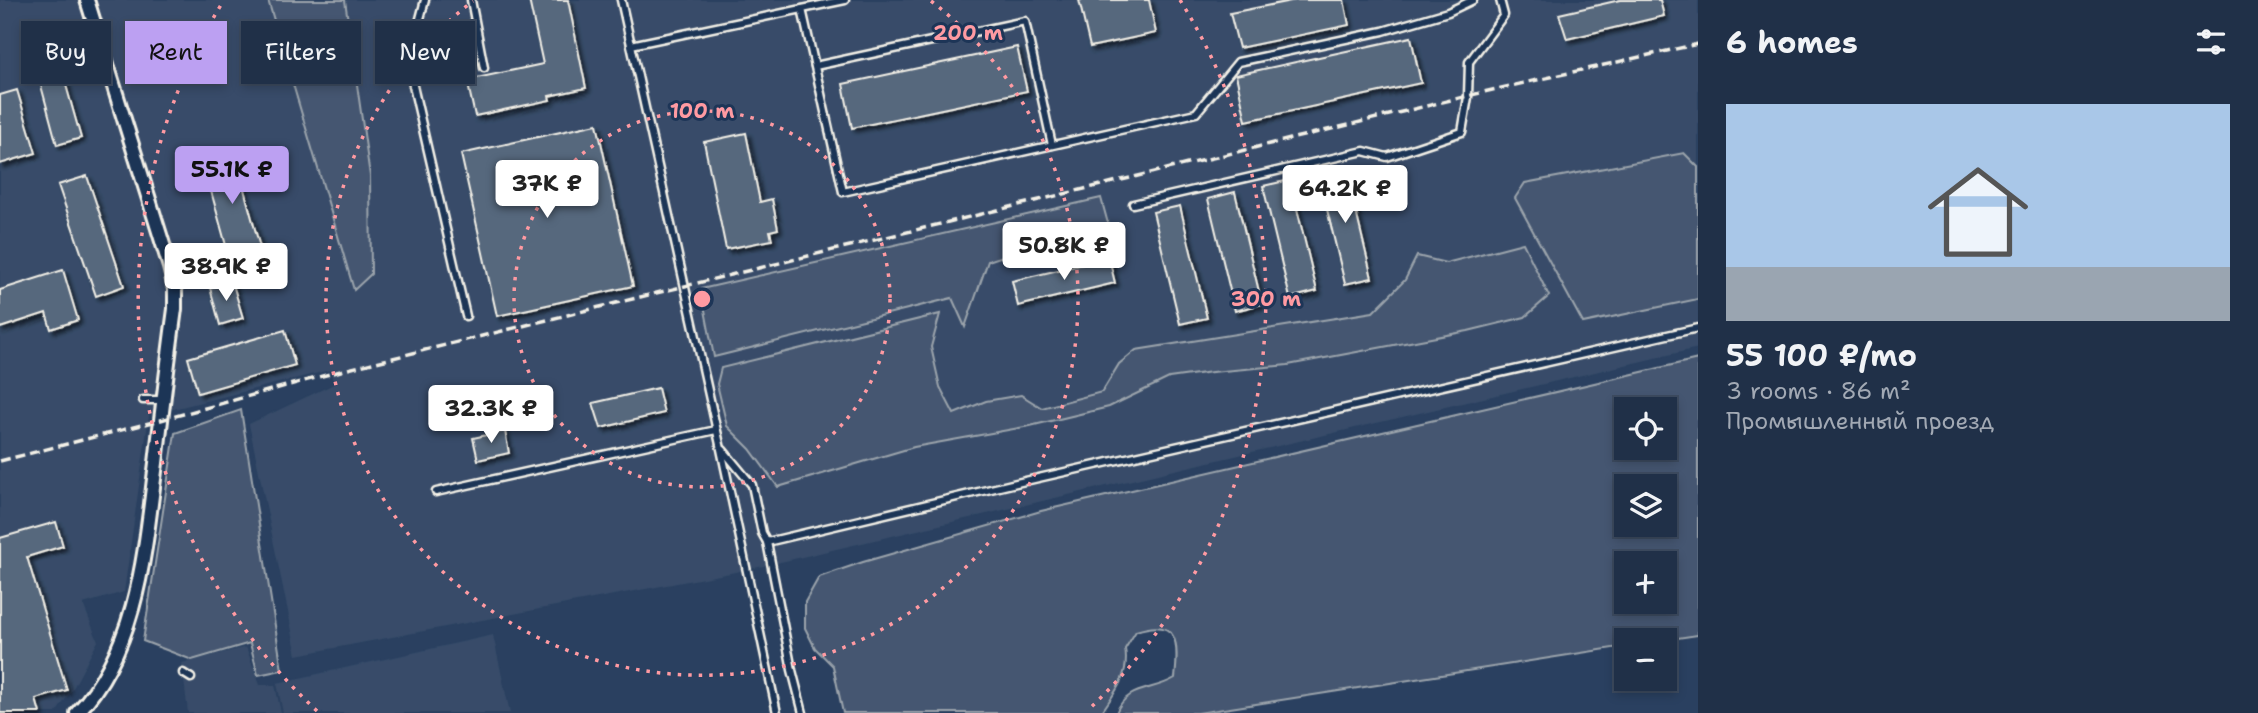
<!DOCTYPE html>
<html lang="en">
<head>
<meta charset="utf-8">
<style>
  :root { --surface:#203048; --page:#2d3c52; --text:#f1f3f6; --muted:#a2a9b4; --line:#3d4b60; --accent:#bca0f2 }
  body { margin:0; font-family:"Shantell Sans",sans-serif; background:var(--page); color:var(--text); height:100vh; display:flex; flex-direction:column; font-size:26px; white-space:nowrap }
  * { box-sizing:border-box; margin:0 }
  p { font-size:23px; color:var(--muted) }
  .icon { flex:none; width:38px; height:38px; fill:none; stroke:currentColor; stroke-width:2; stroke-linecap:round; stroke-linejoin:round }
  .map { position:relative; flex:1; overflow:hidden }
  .side { display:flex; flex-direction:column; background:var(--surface); width:560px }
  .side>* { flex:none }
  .hud { position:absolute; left:21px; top:21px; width:665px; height:63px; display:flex; gap:14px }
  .fabs { position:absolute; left:1614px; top:397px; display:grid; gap:14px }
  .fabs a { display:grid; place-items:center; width:63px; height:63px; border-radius:0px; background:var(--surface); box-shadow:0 4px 10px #0003,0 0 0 2px var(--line); font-size:35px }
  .price { position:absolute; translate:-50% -60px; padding:0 16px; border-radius:7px; background:#fff; color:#222; font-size:23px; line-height:46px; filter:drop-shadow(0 2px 4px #0008) }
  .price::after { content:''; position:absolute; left:50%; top:42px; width:21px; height:16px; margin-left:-10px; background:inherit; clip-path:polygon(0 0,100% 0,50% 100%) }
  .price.on { background:var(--accent); color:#111 }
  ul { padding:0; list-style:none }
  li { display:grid; align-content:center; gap:14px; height:371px; padding:0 28px }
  li span { display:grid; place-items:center; height:217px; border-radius:0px; color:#555 }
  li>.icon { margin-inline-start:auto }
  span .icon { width:126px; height:126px; fill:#fffc; stroke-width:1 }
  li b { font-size:30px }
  h2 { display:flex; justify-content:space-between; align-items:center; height:84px; padding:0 28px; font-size:30px }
  .chip { padding:0 24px; border-radius:0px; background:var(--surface); box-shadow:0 4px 10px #0003,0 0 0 2px var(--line); font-size:24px; line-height:63px }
  .chip.on { background:var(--accent); color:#111 }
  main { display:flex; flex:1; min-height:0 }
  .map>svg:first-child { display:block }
  .built { fill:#374c69 }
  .green { fill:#445771; stroke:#9ca4ac; stroke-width:2; fill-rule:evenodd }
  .building { fill:#56677d; stroke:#f4f1e8; stroke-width:2; filter:url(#shadow) }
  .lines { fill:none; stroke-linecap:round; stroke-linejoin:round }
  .lane-casing { stroke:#f4f1e8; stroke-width:11 }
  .street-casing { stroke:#f4f1e8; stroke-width:18 }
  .lane { stroke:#1d3557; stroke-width:6 }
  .street { stroke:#1d3557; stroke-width:12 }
  .rail { stroke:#f4f1e8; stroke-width:3.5; stroke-dasharray:10 5; stroke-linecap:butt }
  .ring { fill:none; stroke:#ff9aa2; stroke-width:3.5; stroke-dasharray:3.5 7 }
  .centre { fill:#ff9aa2; stroke:#1d3557; stroke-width:3.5 }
  .ring-label { font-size:21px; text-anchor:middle; font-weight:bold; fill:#ff9aa2; stroke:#1d3557; stroke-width:6; stroke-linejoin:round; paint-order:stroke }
</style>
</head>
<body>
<main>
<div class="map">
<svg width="1698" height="713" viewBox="0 0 1698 713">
  <defs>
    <filter id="shadow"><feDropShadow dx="3.5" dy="3.5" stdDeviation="2" flood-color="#0009"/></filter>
  </defs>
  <rect width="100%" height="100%" fill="#2a4060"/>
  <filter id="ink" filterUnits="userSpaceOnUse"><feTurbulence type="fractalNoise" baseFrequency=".0143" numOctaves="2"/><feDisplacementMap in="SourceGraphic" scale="14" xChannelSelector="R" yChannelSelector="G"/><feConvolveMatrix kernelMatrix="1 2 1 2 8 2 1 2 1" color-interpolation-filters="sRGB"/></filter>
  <g filter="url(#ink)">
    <g class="built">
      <polygon points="0,0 1698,0 1698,348 746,570 297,655 249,424 334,384 330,370 149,415 124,592 83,604 98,641 72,690 56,713 0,713"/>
      <polygon points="493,635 510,713 283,713 277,683"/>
      <polygon points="246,647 260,685 275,685 281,713 188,713 182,663"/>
    </g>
    <g class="green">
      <polygon points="268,0 345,0 370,176 371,274 354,290"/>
      <polygon points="1684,153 1698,167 1698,299 1583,323 1515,198 1525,183"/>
      <polygon points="1101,198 1113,242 1047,256 1015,252 988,261 965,327 952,298 714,357 701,289"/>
      <polygon points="1523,243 1549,296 1525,317 1468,331 1288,365 1212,372 1169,378 1109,407 1030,426 914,447 778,487 750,449 727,426 717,384 721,368 940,314 931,347 940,387 954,414 986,401 1021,395 1042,408 1102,392 1119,364 1136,350 1373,312 1405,280 1417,256 1446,263"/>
      <path d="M 1698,359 L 1698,635 L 1664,640 L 1626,640 L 1626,646 L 1198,713 L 1116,713 C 1127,685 1152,692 1175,678 C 1179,643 1179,617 1136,631 L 1125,649 C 1130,675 1115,692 1101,713 L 843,713 L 833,666 L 815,648 L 805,628 L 805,602 L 819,577 L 863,562 L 1041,511 ZM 1626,410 L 1664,410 L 1664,448 L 1626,448 ZM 1626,486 L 1664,486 L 1664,525 L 1626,525 ZM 1626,564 L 1664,564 L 1664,602 L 1626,602 Z"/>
      <polygon points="241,410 282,670 258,675 250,643 192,660 143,641 175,433"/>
    </g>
    <g class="building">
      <polygon points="529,0 568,0 586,88 549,96 550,100 475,116 467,80 543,64"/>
      <polygon points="1079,0 1149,0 1156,33 1090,47"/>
      <polygon points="1296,0 1344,0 1349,25 1239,48 1230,13"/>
      <polygon points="1620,0 1660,0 1664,16 1567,39 1559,14"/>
      <polygon points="1411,37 1421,83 1246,121 1236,75"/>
      <polygon points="1017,47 1027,91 852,128 843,84"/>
      <polygon points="62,71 81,138 57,145 39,78"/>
      <polygon points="17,90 36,153 0,164 0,95"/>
      <polygon points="597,124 633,286 497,316 461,154"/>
      <polygon points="746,133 760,202 772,199 778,229 770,231 772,240 726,249 704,142"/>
      <polygon points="234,153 261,251 230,260 203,162"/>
      <polygon points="1345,166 1372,278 1345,284 1318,172"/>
      <polygon points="87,176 124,286 96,296 58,185"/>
      <polygon points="1290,180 1317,291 1290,298 1263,186"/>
      <polygon points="1235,192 1262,304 1235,311 1208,199"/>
      <polygon points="1180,206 1207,318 1180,324 1153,212"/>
      <polygon points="1109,258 1115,283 1018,306 1012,281"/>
      <polygon points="63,270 78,320 51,329 46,313 0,328 0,290"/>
      <polygon points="232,281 243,318 220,325 210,288"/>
      <polygon points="285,330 295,365 198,393 188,358"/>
      <polygon points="658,388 664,413 601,428 593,403"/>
      <polygon points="505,431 509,453 478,460 473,438"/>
      <polygon points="56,522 63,546 27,557 67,690 36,699 40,713 0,713 0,538"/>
    </g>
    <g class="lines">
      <defs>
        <g id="lane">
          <polyline points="425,0 408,64 466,316"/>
          <polyline points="471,0 484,68"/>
          <polyline points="621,0 721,449 777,713"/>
          <polyline points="802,9 843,192 1196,113 1238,62 1383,31 1448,12 1473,0"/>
          <polyline points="631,45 845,0"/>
          <polyline points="815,66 1025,21 1052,145"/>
          <polyline points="1133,204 1364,151 1387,157 1462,132 1468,97 1469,62 1504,15 1500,0"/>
          <polyline points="143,400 162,400"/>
          <polyline points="723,450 752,485 762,533 767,542 792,670 803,713"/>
          <polyline points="436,492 716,430"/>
          <polyline points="767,542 1012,484 1698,328"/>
          <polyline points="183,673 191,678"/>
        </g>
        <path id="street" d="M 77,713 C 139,646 145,549 156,463 C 162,411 168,360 175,309 L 175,289 L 170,267 L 87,0"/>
      </defs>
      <use href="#lane" class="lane-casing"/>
      <use href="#street" class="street-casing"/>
      <use href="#lane" class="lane"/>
      <use href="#street" class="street"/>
      <polyline class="rail" points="0,461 161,420 348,369 685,286 1488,91 1698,44"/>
    </g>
  </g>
  <g class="ring">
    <circle cx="702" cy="299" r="188"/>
    <path d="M931 1A376 376 0 1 1 473 1"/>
    <path d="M317 711A564 564 0 0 1 224 0M1180 0A564 564 0 0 1 1087 711"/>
  </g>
  <circle cx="702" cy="299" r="10" class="centre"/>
  <g class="ring-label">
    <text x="968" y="40">200 m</text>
    <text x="702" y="118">100 m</text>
    <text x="1266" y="306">300 m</text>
  </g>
</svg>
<div class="fabs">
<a><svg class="icon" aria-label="locate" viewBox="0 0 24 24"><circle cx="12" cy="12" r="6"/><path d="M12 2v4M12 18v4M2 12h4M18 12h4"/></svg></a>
<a><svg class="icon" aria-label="layers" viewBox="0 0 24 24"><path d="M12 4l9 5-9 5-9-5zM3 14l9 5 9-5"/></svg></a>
<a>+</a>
<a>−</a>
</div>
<b class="price on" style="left:232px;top:206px">55.1K ₽</b>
<b class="price" style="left:547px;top:220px">37K ₽</b>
<b class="price" style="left:1345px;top:225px">64.2K ₽</b>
<b class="price" style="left:1064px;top:282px">50.8K ₽</b>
<b class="price" style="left:226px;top:303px">38.9K ₽</b>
<b class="price" style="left:491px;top:445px">32.3K ₽</b>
<div class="hud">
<a class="chip">Buy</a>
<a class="chip on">Rent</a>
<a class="chip">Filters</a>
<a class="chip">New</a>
</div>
</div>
<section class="side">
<h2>6 homes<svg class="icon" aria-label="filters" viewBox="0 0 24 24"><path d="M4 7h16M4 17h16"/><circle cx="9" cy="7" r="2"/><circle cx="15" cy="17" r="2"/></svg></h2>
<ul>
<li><span style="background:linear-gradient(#a9c7e8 75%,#9aa5b1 0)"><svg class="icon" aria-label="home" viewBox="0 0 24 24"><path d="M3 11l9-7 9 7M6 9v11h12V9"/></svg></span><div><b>55 100 ₽/mo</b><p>3 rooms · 86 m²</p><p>Промышленный проезд</p></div></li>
</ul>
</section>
</main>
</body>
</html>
